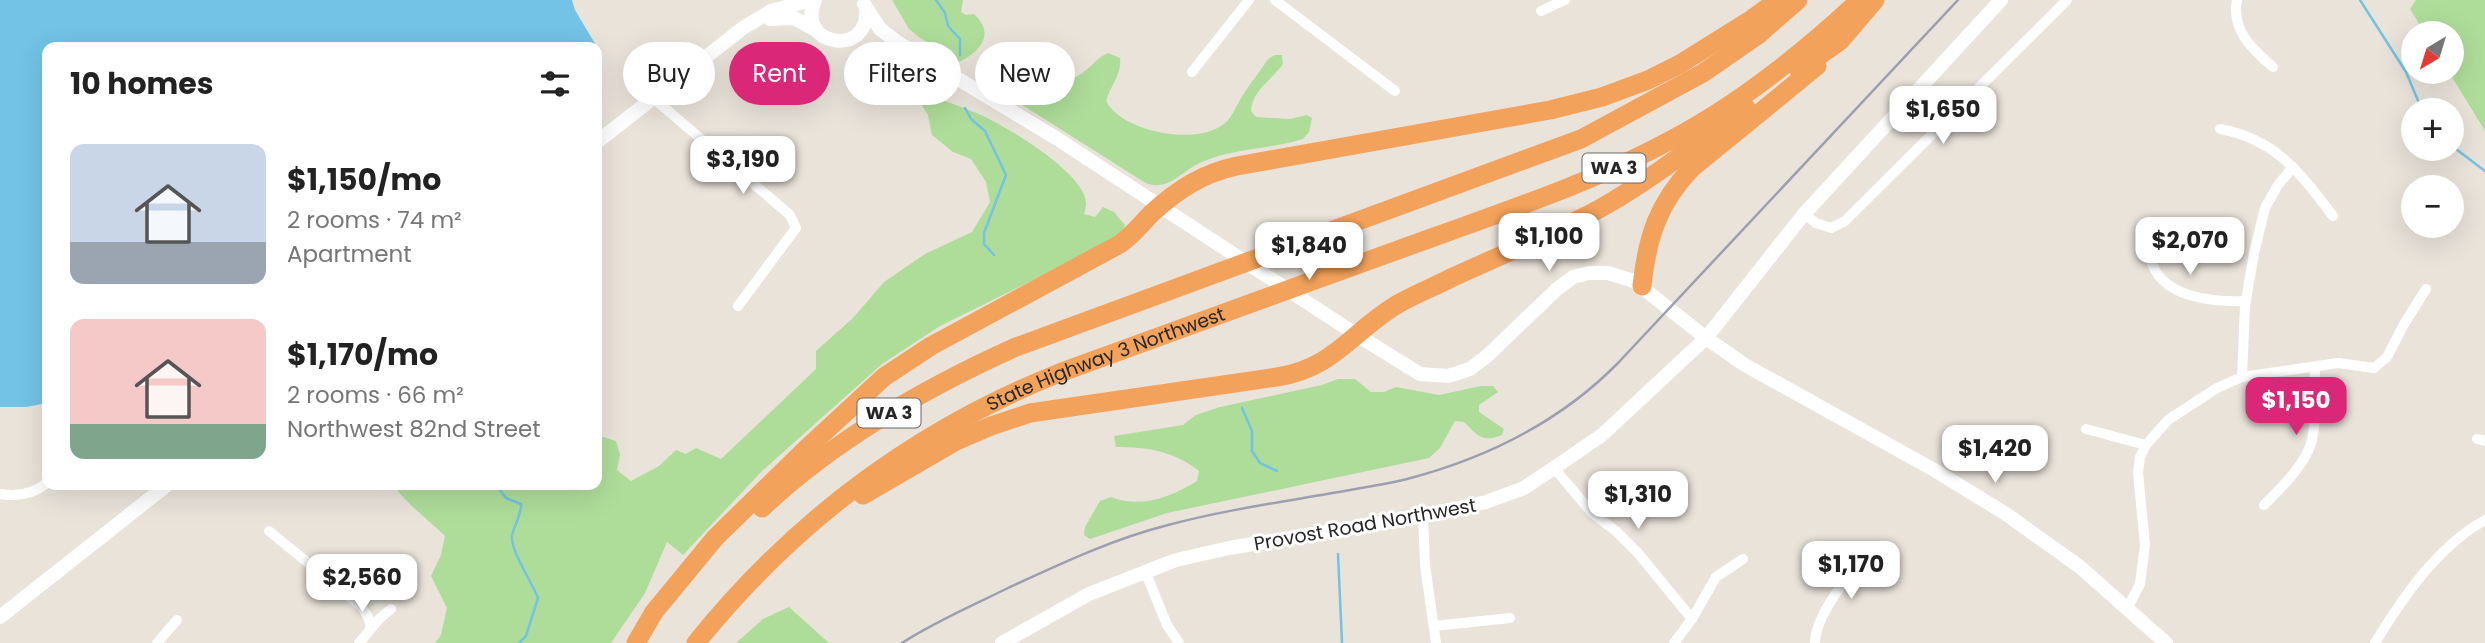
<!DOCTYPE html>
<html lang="en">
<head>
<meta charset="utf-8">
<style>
  :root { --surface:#fff; --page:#f6f6f6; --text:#222; --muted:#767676; --accent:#db2777 }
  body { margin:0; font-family:Poppins,sans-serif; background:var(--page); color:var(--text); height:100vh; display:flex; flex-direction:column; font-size:26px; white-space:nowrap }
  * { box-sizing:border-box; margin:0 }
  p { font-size:23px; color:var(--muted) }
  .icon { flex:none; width:38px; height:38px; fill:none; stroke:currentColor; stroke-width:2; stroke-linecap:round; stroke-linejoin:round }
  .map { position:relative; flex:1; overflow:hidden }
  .sheet { position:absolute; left:42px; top:42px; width:560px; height:448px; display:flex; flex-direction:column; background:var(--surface); border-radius:14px; box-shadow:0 7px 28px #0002 }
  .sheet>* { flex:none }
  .hud { position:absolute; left:623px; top:42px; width:665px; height:63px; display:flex; gap:14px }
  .needle { width:46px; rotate:218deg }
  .controls { position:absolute; left:2401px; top:21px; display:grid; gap:14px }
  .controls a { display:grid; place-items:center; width:63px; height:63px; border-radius:50%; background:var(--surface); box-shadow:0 7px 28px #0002; font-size:35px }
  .price { position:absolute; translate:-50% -60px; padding:0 16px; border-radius:14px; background:#fff; color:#222; font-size:23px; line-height:46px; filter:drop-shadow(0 2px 4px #0008) }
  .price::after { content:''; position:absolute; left:50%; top:42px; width:21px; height:16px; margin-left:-10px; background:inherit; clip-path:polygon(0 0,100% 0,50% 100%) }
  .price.on { background:var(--accent); color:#fff }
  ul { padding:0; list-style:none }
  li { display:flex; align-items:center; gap:21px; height:175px; padding:0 28px }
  li span { display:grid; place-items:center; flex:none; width:196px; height:140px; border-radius:14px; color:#555 }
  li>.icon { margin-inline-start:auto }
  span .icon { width:84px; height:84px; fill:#fffc; stroke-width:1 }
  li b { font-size:30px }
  h2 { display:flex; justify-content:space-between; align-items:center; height:84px; padding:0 28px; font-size:30px }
  .tag { padding:0 24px; border-radius:32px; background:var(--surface); box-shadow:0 7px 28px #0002; font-size:24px; line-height:63px }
  .tag.on { background:var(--accent); color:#fff }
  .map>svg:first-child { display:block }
  .green { fill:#aedd99 }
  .water { fill:#72c3e6 }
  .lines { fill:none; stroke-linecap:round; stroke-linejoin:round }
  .stream { stroke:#72c3e6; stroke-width:2.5 }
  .street { stroke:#fff; stroke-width:10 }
  .secondary { stroke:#fff; stroke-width:14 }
  .highway { stroke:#f3a25b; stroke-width:19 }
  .rail { stroke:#9d9fb1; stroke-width:2.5 }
  .labels { text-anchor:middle; stroke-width:6; stroke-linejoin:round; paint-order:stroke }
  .shield { fill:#fff; stroke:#686868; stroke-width:2 }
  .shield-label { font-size:18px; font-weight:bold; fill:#272727 }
  .street-label { font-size:19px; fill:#272727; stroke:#fff }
</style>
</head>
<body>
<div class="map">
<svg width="2485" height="643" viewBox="0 0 2485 643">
  <rect width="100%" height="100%" fill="#e9e3da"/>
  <g class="green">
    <path d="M 892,0 L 963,0 L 961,12 L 966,15 L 974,14 C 996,34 980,52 959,62 L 919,37 L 909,29 Z"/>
    <polygon points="2416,0 2485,0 2485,131 2449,72 2452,72 2452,33 2425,33 2410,9"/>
    <path d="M 1108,53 L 1120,58 C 1122,75 1110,86 1106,101 C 1122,132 1198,147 1225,123 C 1233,116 1237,104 1243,95 C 1250,83 1260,72 1268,59 L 1275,55 L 1282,55 L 1283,64 C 1272,80 1252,90 1251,111 L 1256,117 L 1290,119 L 1307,115 L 1312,118 L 1309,132 L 1303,139 C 1271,149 1233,148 1202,162 C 1182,170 1167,194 1144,182 L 1005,94 L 990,78 L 991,71 L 997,63 C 1007,65 1012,77 1023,80 C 1043,86 1071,84 1086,70 C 1094,64 1098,57 1108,53 Z"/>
    <path d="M 920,93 C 941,99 962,107 981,115 C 1007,127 1087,174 1086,204 C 1086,207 1085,211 1084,214 L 1095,217 L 1103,207 L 1114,212 L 1125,225 L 1122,233 L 1070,262 L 940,326 L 882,364 L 762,471 L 683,555 L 667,542 L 645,593 L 611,643 L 435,643 L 441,635 L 447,608 L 431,576 L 441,555 L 445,536 C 431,522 402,500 394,485 L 597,485 L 597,435 L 616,441 L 620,455 L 617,470 L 631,481 L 659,466 L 676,450 L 686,454 L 696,448 L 721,459 L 816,369 L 816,351 L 853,318 L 884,282 L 925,254 L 972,232 L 990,202 L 986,182 L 971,159 L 953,152 L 932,135 L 928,115 L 917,98 Z"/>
    <path d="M 1338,379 L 1355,379 L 1371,392 L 1384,392 L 1396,387 L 1439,395 L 1481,386 L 1493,386 L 1498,392 L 1479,405 L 1479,412 L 1504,429 L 1502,435 C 1482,443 1478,436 1464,422 L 1455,421 L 1440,448 L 1429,458 L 1167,513 L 1090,539 L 1084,535 L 1085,527 L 1100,501 L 1111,497 C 1141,509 1171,497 1197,481 L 1199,471 C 1173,451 1148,447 1116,447 L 1114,436 L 1183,425 L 1196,415 L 1220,407 L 1322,385 Z"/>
    <polygon points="789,607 829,643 736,643 763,619"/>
  </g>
  <polygon class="water" points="0,0 572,0 575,10 597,47 47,47 47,403 26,407 0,407"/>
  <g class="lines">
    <g class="stream">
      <polyline points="936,0 945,13 948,26 960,39 960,55"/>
      <polyline points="2360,0 2406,72 2422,110"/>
      <polyline points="965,108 971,119 985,131 1006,175 984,233 984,244 994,255"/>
      <polyline points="2452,146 2485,171"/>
      <polyline points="1242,408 1252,431 1252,451 1260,463 1277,471"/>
      <path d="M 496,485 L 506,498 L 521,504 C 521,517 514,525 512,536 C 510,550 533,584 538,598 L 526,636 L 519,643"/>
      <polyline points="1338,554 1342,643"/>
    </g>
    <g class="street">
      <polyline points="1275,0 1395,91"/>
      <path d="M 2237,0 C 2231,30 2252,49 2273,67"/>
      <polyline points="1541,11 1565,0"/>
      <polyline points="1192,72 1249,0"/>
      <polyline points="653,98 790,215 796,228 738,306"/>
      <path d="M 2220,129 C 2276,139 2300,173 2333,216"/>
      <polyline points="1804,214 1816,223 1831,228 1845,221 2067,0"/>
      <path d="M 2145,238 C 2148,248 2150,261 2155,270 C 2171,299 2217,302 2245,301"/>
      <polyline points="2242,377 2245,306 2254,253 2265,208 2278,185 2293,167"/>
      <polyline points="2086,429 2146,445"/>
      <polyline points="2477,439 2485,441"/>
      <polyline points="1554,468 1592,513 1616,531 1638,553 1692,619"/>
      <path d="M 0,494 C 17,497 33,494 47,483"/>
      <path d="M 2264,505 C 2280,489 2299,471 2309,449 C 2318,429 2314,390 2315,367"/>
      <polyline points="1423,516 1425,565 1436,643"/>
      <polyline points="269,531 362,607 368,617 371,628"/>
      <polyline points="1145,571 1167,625 1179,643"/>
      <polyline points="2128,607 2140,584 2145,545 2138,473 2140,457 2146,445 2168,420 2217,388 2242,377 2338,363 2374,368 2387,357 2403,326 2426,289"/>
      <polyline points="1434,626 1510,618"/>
      <polyline points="157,643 177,620"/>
      <polyline points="359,643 379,619 391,609"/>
      <polyline points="1674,643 1692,619 1716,577 1743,559"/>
      <path d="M 1815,643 C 1815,623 1837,586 1854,574 C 1861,569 1871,566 1879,562"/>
      <path d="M 2375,643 C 2403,597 2437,547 2485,520"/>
    </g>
    <g class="secondary">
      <path d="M 815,0 C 794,46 871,59 866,8"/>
      <polyline points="864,4 880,29 897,42 1056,138 1357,335 1420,374 1448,376 1470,369 1487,356 1557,289 1573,277 1589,273 1608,273 1634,281 1706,338 1745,365 1936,471 2006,514 2080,567 2166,643"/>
      <polyline points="770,19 794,18 816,30"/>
      <polyline points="597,142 743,28 771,11 812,0"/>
      <polyline points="0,617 167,485"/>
      <polyline points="1002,643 1089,594 1176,560 1229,548 1423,516 1486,502 1524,488 1554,468 1602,435 1706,338 1804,214 2001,0"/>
    </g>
    <g class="highway">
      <polyline points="1799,70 1840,41 1875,0"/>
      <path d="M 1642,286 C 1647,238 1658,203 1692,168 L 1817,66"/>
      <path d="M 863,495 L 956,441 L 991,426 L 1030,413 L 1277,377 C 1335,368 1352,331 1398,304 C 1415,294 1434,287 1451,278 C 1501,255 1553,234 1601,208 C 1652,179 1699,142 1746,108"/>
      <path d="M 762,508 C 835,439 925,388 1016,347 L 1581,139 L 1703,73 L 1758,35 L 1798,0"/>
      <path d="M 636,643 L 654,612 L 715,538 L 806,449 L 884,377 L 931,346 L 1120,244 C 1133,235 1141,224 1152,213 C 1177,190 1203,173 1237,166 L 1550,110 L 1602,97 L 1648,80 L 1680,64 L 1752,19 L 1778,0"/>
      <path id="s1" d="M 696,643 C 793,522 917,429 1062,372 C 1186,326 1310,282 1434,237 C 1514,208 1595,181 1669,141 C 1740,104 1802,54 1860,0"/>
    </g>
    <path class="rail" d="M 902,643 C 936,621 974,605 1010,587 C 1062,563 1113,539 1168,525 C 1228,509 1289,501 1350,490 C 1369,486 1389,484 1407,479 C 1487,458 1560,422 1618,363 L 1958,0"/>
  </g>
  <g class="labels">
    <g class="shield">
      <rect x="1582.5" y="153.5" width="63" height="29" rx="5"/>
      <rect x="857.5" y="398.5" width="63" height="29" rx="5"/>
    </g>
    <g class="shield-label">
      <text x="1614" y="174">WA 3</text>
      <text x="889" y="419">WA 3</text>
    </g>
    <g class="street-label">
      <text dy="7" stroke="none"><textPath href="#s1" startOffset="506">State Highway 3 Northwest</textPath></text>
      <text transform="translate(1365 524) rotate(-10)" y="7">Provost Road Northwest</text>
    </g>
  </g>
</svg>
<div class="controls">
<a><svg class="needle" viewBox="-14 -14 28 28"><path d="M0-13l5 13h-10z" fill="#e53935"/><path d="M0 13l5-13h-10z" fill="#767676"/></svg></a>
<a>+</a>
<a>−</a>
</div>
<b class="price" style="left:1943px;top:146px">$1,650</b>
<b class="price" style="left:743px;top:196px">$3,190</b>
<b class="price" style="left:1549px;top:273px">$1,100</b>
<b class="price" style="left:2190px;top:277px">$2,070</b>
<b class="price" style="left:1309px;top:282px">$1,840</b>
<b class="price on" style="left:2296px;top:437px">$1,150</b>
<b class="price" style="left:1995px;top:485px">$1,420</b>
<b class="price" style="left:1638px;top:531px">$1,310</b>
<b class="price" style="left:1851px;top:601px">$1,170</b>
<b class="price" style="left:362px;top:614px">$2,560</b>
<div class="hud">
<a class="tag">Buy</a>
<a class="tag on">Rent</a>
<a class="tag">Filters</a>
<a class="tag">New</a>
</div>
<section class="sheet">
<h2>10 homes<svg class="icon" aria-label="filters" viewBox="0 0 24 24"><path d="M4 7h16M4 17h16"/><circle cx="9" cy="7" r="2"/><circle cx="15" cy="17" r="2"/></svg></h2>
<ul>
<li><span style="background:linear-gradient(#c9d6e8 70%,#9aa5b1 0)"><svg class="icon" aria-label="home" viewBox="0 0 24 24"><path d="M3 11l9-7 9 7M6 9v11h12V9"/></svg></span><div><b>$1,150/mo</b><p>2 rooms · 74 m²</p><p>Apartment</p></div></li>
<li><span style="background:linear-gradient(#f6c9c9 75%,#7fa58c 0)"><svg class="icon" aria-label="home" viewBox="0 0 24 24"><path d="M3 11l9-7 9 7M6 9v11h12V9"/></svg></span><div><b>$1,170/mo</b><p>2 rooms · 66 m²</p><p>Northwest 82nd Street</p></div></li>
</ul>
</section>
</div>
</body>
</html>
